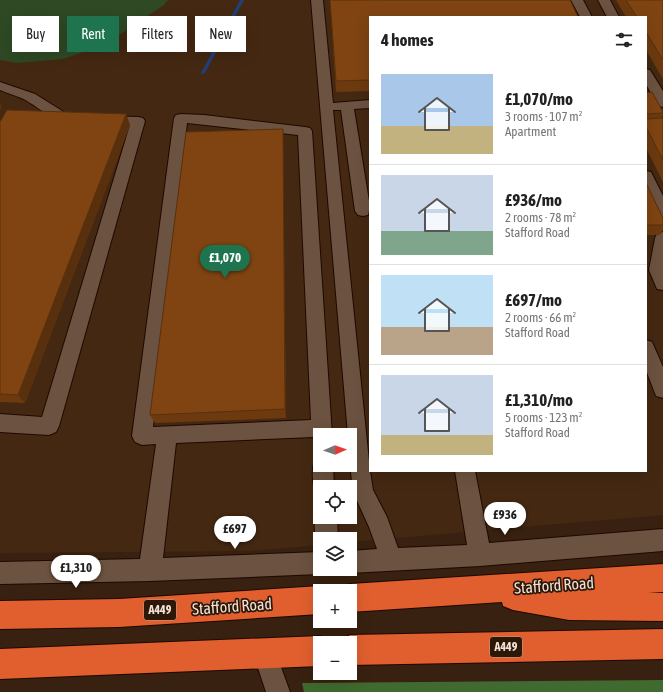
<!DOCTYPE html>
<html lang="en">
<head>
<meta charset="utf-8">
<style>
  :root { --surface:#fff; --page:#f6f6f6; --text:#222; --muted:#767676; --line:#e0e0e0; --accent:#1f7450 }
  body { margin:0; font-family:"Asap Condensed",sans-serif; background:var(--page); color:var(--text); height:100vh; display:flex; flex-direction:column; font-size:15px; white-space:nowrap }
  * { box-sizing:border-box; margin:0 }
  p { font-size:13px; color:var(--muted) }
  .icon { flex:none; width:22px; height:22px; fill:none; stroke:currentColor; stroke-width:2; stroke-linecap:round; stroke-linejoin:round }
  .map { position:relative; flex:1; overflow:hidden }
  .drawer { position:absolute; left:369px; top:16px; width:278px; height:456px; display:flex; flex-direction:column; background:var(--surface); border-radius:0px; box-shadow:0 4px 16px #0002 }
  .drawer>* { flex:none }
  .hud { position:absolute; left:12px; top:16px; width:297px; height:36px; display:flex; gap:8px }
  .needle { width:26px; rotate:88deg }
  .buttons { position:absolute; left:313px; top:428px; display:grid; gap:8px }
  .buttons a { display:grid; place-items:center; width:44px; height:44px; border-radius:0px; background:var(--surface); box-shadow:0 4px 16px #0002; font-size:20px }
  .price { position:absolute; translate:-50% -34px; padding:0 9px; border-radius:14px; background:#fff; color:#222; font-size:13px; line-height:26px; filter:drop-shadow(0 1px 2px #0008) }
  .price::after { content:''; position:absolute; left:50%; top:24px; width:12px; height:9px; margin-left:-6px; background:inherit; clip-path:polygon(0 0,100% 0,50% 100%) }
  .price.current { background:var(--accent); color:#fff }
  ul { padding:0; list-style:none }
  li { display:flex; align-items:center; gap:12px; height:100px; padding:0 12px }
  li+li { border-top:1px solid var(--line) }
  li span { display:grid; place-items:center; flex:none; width:112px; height:80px; border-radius:0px; color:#555 }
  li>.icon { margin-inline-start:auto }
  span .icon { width:48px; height:48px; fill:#fffc; stroke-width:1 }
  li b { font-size:17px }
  h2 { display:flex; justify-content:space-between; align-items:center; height:48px; padding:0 12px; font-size:17px }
  .chip { padding:0 14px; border-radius:0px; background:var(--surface); box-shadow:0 4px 16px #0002; font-size:14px; line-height:36px }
  .chip.current { background:var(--accent); color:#fff }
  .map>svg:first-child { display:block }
  .built { fill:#442812; fill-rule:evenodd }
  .green { fill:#2e4924 }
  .forest { fill:#406a2f }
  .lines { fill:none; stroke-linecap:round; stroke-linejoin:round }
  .stream { fill:#233e75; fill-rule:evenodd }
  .minor-casing { stroke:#1e0900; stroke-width:2 }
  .highway-casing { stroke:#1e0900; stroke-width:2 }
  .minor { fill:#6c5240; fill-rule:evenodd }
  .highway { fill:#e15f2f; fill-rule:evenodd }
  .wall { fill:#6d3a0f }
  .shaded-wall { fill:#59300d }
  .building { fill:#7f4412; stroke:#59300d }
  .labels { text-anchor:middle; stroke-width:3.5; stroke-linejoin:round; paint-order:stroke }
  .shield { fill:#2d1706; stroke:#b6a498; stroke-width:1 }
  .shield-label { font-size:12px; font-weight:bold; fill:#f1e1d7 }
  .near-street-label { font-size:16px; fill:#f1e1d7; stroke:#2d1706 }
</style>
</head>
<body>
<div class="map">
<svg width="663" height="692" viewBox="0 0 663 692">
  <rect width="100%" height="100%" fill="#382110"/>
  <path class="built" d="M 0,0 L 663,0 L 663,515 L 350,542 L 350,539 L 320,539 L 320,545 L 250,551 L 0,553 ZM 370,17 L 646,17 L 646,471 L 370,471 ZM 320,435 L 350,435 L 350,465 L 320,465 ZM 320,487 L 350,487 L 350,517 L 320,517 Z"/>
  <polygon class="green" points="0,0 168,0 164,5 104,45 63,59 16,63 0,60"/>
  <polygon class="forest" points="663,680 663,692 304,692 302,683"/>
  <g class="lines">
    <polygon class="stream" points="240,0 244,0 205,73 202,74 201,73"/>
    <defs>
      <g id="minor">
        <polygon points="311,0 323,0 333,103 370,100 370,108 354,109 370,207 368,215 363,216 358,215 355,211 341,110 333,110 370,471 373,490 387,517 398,548 467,545 455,471 475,471 489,543 663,529 663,551 480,566 350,573 342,570 350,569 350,551 377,549 369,527 353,492 350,462 350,435 348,435"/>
        <polygon points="571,0 583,0 592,17 580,17"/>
        <polygon points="598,0 610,0 619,17 607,17"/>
        <polygon points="646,69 650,70 663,91 663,107 658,106 646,84"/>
        <path d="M 0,82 L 35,94 L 67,114 L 81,115 L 83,118 L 81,121 C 59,127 44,111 27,101 C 19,96 9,94 0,90 Z"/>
        <path d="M 181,114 L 204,115 L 305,127 L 310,128 L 312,131 L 332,435 L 320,435 L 320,443 L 315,441 L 313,437 L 176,443 L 163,558 L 320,552 L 320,569 L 329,569 L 328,571 L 320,574 L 150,581 L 0,584 L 0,562 L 140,559 L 156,444 L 142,445 L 135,442 L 132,436 L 174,118 L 176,115 ZM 187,123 L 298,135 L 311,420 L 153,427 Z"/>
        <polygon points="104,116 138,117 143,118 145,121 59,426 56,432 49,435 0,432 0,414 42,417 130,125 99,123 97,120 99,117"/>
        <polygon points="646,171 651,172 663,196 663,217 658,216 646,192"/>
        <polygon points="663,232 663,290 657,289 649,270 655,238 657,234"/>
        <polygon points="646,340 652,342 663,367 663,398 656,396 646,370"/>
        <path d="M 320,457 L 320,465 L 333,465 L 334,487 L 320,487 L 320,495 L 317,494 C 312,483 311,469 316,458 Z"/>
        <path d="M 320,509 L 320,517 L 337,517 L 338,539 L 320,539 L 320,547 C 314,538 312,517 320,509 Z"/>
        <polygon points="265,641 273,645 290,692 266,692 253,653 257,645"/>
      </g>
      <g id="highway">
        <polygon points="663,564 663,592 648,593 663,593 663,621 569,620 513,610 503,606 502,602 350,612 350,591 339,591 340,588 350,584"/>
        <polygon points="320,586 330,591 320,591 320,614 119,627 0,629 0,601 119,599"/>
        <polygon points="663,629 663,659 350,665 350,643 338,643 340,640 350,635"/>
        <polygon points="320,636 330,641 331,643 320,643 320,666 0,679 0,649"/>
      </g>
    </defs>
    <use href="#minor" class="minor-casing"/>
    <use href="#highway" class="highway-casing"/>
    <use href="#minor" class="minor"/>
    <use href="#highway" class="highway"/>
  </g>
  <g class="wall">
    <polygon points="330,0 570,0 370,17 370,91 336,92"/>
    <polygon points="616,0 663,0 663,79 646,50 646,17 626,17"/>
    <polygon points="646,93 663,112 663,115 661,118 663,118 663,182 646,148"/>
    <polygon points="126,114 130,125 25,403 0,402 0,122"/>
    <polygon points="283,129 283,139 286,418 155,423 150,415"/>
    <polygon points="646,183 663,218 663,230 660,235 646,235"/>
  </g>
  <g class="shaded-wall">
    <polygon points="0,102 2,107 0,111"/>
    <polygon points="126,114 130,125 25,403 18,395"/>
    <polygon points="283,129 283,139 286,418 285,409"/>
  </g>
  <g class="building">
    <polygon points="330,0 570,0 578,17 370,17 370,80 336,81"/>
    <polygon points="626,0 663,0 663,60 646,32 646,17 637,17"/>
    <polygon points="652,92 663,112 663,113 646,114 646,93"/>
    <polygon points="7,110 126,114 18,395 0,394 0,122"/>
    <polygon points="663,118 663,160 646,127 646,119"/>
    <polygon points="283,129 285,409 150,415 186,132"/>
    <polygon points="646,183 663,218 663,225 646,225"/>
  </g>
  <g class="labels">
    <g class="shield">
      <rect x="144" y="600" width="32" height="20" rx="3"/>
      <rect x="490" y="637" width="32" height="20" rx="3"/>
    </g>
    <g class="shield-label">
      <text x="160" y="614">A449</text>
      <text x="506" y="651">A449</text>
    </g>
    <g class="near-street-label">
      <text transform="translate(554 585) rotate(-4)" y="6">Stafford Road</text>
      <text transform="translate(232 606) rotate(-4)" y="6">Stafford Road</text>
    </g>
  </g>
</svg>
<div class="buttons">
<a><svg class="needle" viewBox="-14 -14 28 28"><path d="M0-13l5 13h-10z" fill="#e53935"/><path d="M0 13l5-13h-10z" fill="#767676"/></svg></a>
<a><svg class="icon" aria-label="locate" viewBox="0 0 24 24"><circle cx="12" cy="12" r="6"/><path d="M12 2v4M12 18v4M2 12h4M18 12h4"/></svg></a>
<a><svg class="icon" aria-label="layers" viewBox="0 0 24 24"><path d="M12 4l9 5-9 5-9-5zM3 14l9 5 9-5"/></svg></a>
<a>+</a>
<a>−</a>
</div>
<b class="price current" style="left:225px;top:279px">£1,070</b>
<b class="price" style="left:505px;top:536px">£936</b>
<b class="price" style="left:235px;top:550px">£697</b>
<b class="price" style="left:76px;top:589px">£1,310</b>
<div class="hud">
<a class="chip">Buy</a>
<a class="chip current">Rent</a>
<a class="chip">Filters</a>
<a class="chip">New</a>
</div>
<section class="drawer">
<h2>4 homes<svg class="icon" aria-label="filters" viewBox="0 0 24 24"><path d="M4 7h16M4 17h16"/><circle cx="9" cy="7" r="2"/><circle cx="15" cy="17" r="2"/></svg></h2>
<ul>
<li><span style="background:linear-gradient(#a9c7e8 65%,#c2b280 0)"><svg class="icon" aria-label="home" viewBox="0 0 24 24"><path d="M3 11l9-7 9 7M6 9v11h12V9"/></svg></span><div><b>£1,070/mo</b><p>3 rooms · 107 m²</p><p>Apartment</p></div></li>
<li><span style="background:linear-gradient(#c9d6e8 70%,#7fa58c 0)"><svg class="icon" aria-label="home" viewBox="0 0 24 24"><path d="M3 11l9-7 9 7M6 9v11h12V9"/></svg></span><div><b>£936/mo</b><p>2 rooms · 78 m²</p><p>Stafford Road</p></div></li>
<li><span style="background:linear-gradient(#bfe0f5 65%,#b9a48a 0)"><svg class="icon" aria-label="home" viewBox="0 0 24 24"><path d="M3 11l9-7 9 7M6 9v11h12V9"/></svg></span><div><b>£697/mo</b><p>2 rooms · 66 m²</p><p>Stafford Road</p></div></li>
<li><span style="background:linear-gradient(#c9d6e8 75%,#c2b280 0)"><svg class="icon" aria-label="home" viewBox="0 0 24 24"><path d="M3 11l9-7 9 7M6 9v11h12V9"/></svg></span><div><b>£1,310/mo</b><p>5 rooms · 123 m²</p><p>Stafford Road</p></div></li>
</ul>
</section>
</div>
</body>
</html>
